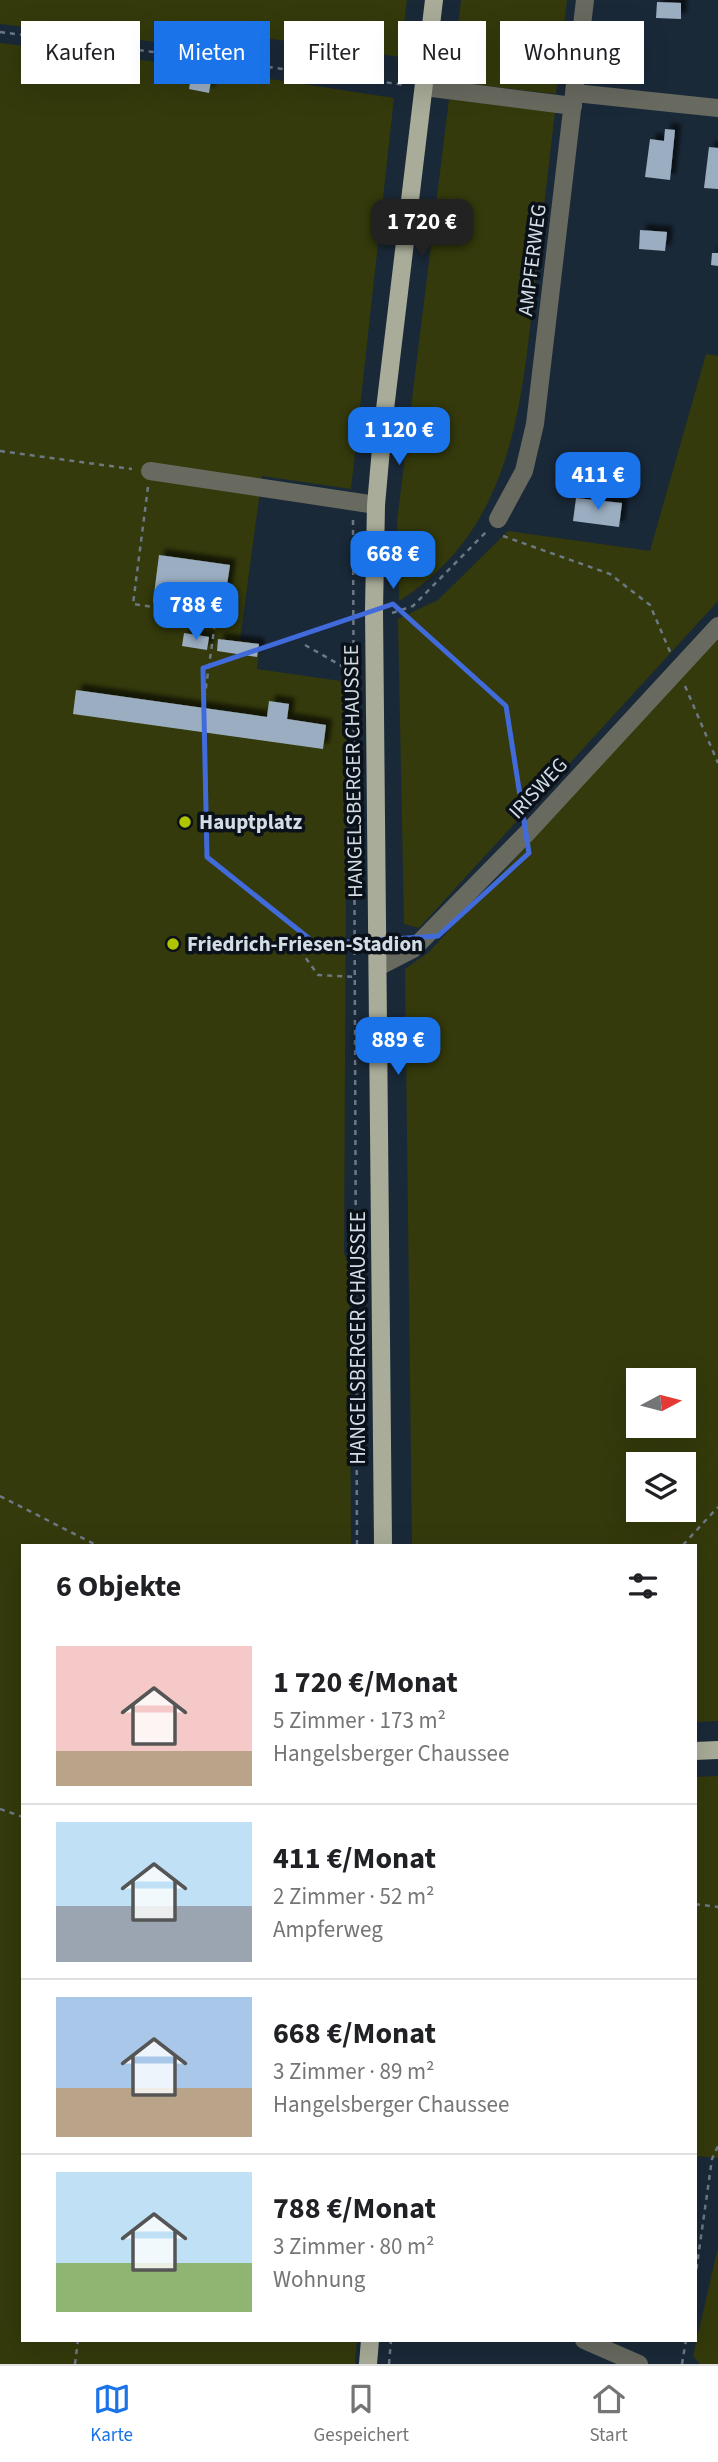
<!DOCTYPE html>
<html lang="de">
<head>
<meta charset="utf-8">
<style>
  :root { --surface:#fff; --page:#f6f6f6; --text:#202124; --muted:#757577; --line:#e0e0e0; --accent:#1a73e8 }
  body { margin:0; font-family:"Source Sans 3",sans-serif; background:var(--page); color:var(--text); height:100vh; display:flex; flex-direction:column; font-size:26px; white-space:nowrap }
  * { box-sizing:border-box; margin:0 }
  p { font-size:23px; color:var(--muted) }
  .icon { flex:none; width:38px; height:38px; fill:none; stroke:currentColor; stroke-width:2; stroke-linecap:round; stroke-linejoin:round }
  .map { position:relative; flex:1; overflow:hidden }
  .sheet { position:absolute; left:21px; top:1544px; width:676px; height:798px; display:flex; flex-direction:column; background:var(--surface); border-radius:0px; box-shadow:0 7px 28px #0002 }
  .sheet>* { flex:none }
  .guide { position:absolute; left:21px; top:21px; width:677px; height:63px; display:flex; gap:14px }
  .needle { width:46px; rotate:83deg }
  .tools { position:absolute; left:626px; top:1368px; display:grid; gap:14px }
  .tools a { display:grid; place-items:center; width:70px; height:70px; border-radius:0px; background:var(--surface); box-shadow:0 7px 28px #0002; font-size:35px }
  .price { position:absolute; translate:-50% -60px; padding:0 16px; border-radius:14px; background:var(--accent); color:#fff; font-size:23px; line-height:46px; filter:drop-shadow(0 2px 4px #0008) }
  .price::after { content:''; position:absolute; left:50%; top:42px; width:21px; height:16px; margin-left:-10px; background:inherit; clip-path:polygon(0 0,100% 0,50% 100%) }
  .price.active { background:#222; color:#fff }
  ul { padding:0; list-style:none }
  li { display:flex; align-items:center; gap:21px; height:175px; padding:0 35px }
  li+li { border-top:2px solid var(--line) }
  li span { display:grid; place-items:center; flex:none; width:196px; height:140px; border-radius:0px; color:#555 }
  li>.icon { margin-inline-start:auto }
  span .icon { width:84px; height:84px; fill:#fffc; stroke-width:1 }
  li b { font-size:30px }
  h2 { display:flex; justify-content:space-between; align-items:center; height:84px; padding:0 35px; font-size:30px }
  .tag { padding:0 24px; border-radius:0px; background:var(--surface); box-shadow:0 7px 28px #0002; font-size:24px; line-height:63px }
  .tag.active { background:var(--accent); color:#fff }
  .menu { display:flex; justify-content:space-around; align-items:center; height:98px; border-top:2px solid var(--line); background:var(--surface); font-size:19px; color:var(--muted) }
  .menu a { display:grid; justify-items:center; gap:4px }
  .menu .active { color:var(--accent) }
  .map>svg:first-child { display:block }
  .green { fill:#343a0b; fill-rule:evenodd }
  .building { fill:#9baec1; filter:url(#shadow) }
  .lines { fill:none; stroke-linecap:round; stroke-linejoin:round }
  .path { stroke:#6c7885; stroke-width:2.5; stroke-dasharray:5 5; stroke-linecap:butt }
  .minor { stroke:#686a60; stroke-width:18 }
  .major { stroke:#a8ac98; stroke-width:18 }
  .marked { fill:none; stroke:#416bdb; stroke-width:5; stroke-linejoin:round }
  .poi-dot { fill:#b0c502; stroke:#0b1118; stroke-width:2.5 }
  .labels { text-anchor:middle; stroke-width:7; stroke-linejoin:round; paint-order:stroke }
  .street-label { font-size:21px; fill:#d3dde6; stroke:#0b1118 }
  .poi-label { font-size:21px; font-weight:bold; fill:#d3dde6; stroke:#0b1118; text-anchor:start }
</style>
</head>
<body>
<div class="map">
<svg width="718" height="2364" viewBox="0 0 718 2364">
  <defs>
    <filter id="shadow"><feDropShadow dx="6" dy="-6" stdDeviation="2" flood-color="#0009"/></filter>
  </defs>
  <rect width="100%" height="100%" fill="#1a2938"/>
  <g class="green">
    <polygon points="0,0 407,0 400,57 186,27 174,44 0,24"/>
    <polygon points="461,0 567,0 556,94 451,82"/>
    <polygon points="0,43 165,63 394,98 351,489 262,476 240,640 260,643 257,669 347,682 344,1254 349,1262 351,1545 23,1545 23,2340 357,2340 355,2364 0,2364"/>
    <path d="M 449,99 L 555,112 C 548,172 541,232 534,292 C 521,410 511,530 399,601 L 397,521 Z"/>
    <polygon points="706,354 718,356 718,601 419,928 404,924 398,619 438,600 508,531 650,551"/>
    <path d="M 718,638 L 718,1721 L 695,1722 L 695,1545 L 412,1545 L 405,969 L 429,952 ZM 639,1381 L 684,1381 L 684,1426 L 639,1426 ZM 639,1465 L 684,1465 L 684,1510 L 639,1510 Z"/>
    <polygon points="718,1776 718,2158 695,2156 695,1777"/>
    <polygon points="718,2247 718,2364 700,2364 693,2356"/>
  </g>
  <g class="building">
    <polygon points="657,2 681,3 681,19 656,18"/>
    <polygon points="192,71 212,74 209,93 189,89"/>
    <polygon points="665,129 675,130 670,180 645,177 650,139 664,141"/>
    <polygon points="709,147 718,148 718,189 704,188"/>
    <polygon points="640,230 667,232 665,251 639,249"/>
    <polygon points="712,253 718,253 718,266 711,265"/>
    <polygon points="576,498 622,503 619,527 573,521"/>
    <polygon points="159,555 230,565 223,612 153,602"/>
    <polygon points="184,633 209,637 207,650 182,646"/>
    <polygon points="218,639 259,644 257,657 217,651"/>
    <polygon points="76,690 267,717 269,701 289,704 287,719 326,725 323,749 73,714"/>
  </g>
  <g class="lines">
    <g class="path">
      <polyline points="0,32 406,85"/>
      <polyline points="0,451 132,469"/>
      <polyline points="148,487 133,604 216,616 203,708"/>
      <polyline points="353,520 357,1545"/>
      <polyline points="503,536 610,574 650,605 671,654"/>
      <polyline points="392,613 413,606 486,532"/>
      <polyline points="305,645 354,673"/>
      <polyline points="685,686 718,763"/>
      <polyline points="300,950 318,975 356,977"/>
      <polyline points="0,1496 96,1545"/>
      <polyline points="683,1545 718,1507"/>
      <polyline points="0,1809 23,1817"/>
      <polyline points="695,1904 718,1907"/>
      <polyline points="695,2279 712,2159 718,2146"/>
      <polyline points="75,2364 78,2340"/>
      <polyline points="389,2364 391,2340"/>
      <polyline points="682,2364 686,2340"/>
    </g>
    <g class="minor">
      <polyline points="424,87 573,106"/>
      <polyline points="575,93 718,108"/>
      <polyline points="150,471 376,505"/>
      <polyline points="498,519 524,471 535,424 585,0"/>
      <polyline points="378,967 413,949 528,832 718,626"/>
      <polyline points="584,2340 639,2364"/>
    </g>
    <g class="major">
      <polyline points="383,1545 374,610 376,505 383,426 434,0"/>
      <polyline points="695,1751 718,1750"/>
      <polyline points="368,2364 370,2340"/>
    </g>
  </g>
  <path class="marked" d="M 393,604 L 506,706 L 529,853 L 438,936 L 316,944 L 207,857 L 203,668 Z"/>
  <g class="poi-dot">
    <circle cx="185" cy="822" r="7"/>
    <circle cx="173" cy="944" r="7"/>
  </g>
  <g class="labels">
    <g class="street-label">
      <text transform="translate(532 260) rotate(-83)" y="7">AMPFERWEG</text>
      <text transform="translate(353 771) rotate(-91)" y="7">HANGELSBERGER CHAUSSEE</text>
      <text transform="translate(538 788) rotate(-47)" y="7">IRISWEG</text>
      <text transform="translate(358 1338) rotate(-90)" y="7">HANGELSBERGER CHAUSSEE</text>
    </g>
    <g class="poi-label">
      <text x="199" y="829">Hauptplatz</text>
      <text x="187" y="951">Friedrich-Friesen-Stadion</text>
    </g>
  </g>
</svg>
<div class="tools">
<a><svg class="needle" viewBox="-14 -14 28 28"><path d="M0-13l5 13h-10z" fill="#e53935"/><path d="M0 13l5-13h-10z" fill="#757577"/></svg></a>
<a><svg class="icon" aria-label="layers" viewBox="0 0 24 24"><path d="M12 4l9 5-9 5-9-5zM3 14l9 5 9-5"/></svg></a>
</div>
<b class="price active" style="left:422px;top:259px">1 720 €</b>
<b class="price" style="left:399px;top:467px">1 120 €</b>
<b class="price" style="left:598px;top:512px">411 €</b>
<b class="price" style="left:393px;top:591px">668 €</b>
<b class="price" style="left:196px;top:642px">788 €</b>
<b class="price" style="left:398px;top:1077px">889 €</b>
<div class="guide">
<a class="tag">Kaufen</a>
<a class="tag active">Mieten</a>
<a class="tag">Filter</a>
<a class="tag">Neu</a>
<a class="tag">Wohnung</a>
</div>
<section class="sheet">
<h2>6 Objekte<svg class="icon" aria-label="filters" viewBox="0 0 24 24"><path d="M4 7h16M4 17h16"/><circle cx="9" cy="7" r="2"/><circle cx="15" cy="17" r="2"/></svg></h2>
<ul>
<li><span style="background:linear-gradient(#f6c9c9 75%,#b9a48a 0)"><svg class="icon" aria-label="home" viewBox="0 0 24 24"><path d="M3 11l9-7 9 7M6 9v11h12V9"/></svg></span><div><b>1 720 €/Monat</b><p>5 Zimmer · 173 m²</p><p>Hangelsberger Chaussee</p></div></li>
<li><span style="background:linear-gradient(#bfe0f5 60%,#9aa5b1 0)"><svg class="icon" aria-label="home" viewBox="0 0 24 24"><path d="M3 11l9-7 9 7M6 9v11h12V9"/></svg></span><div><b>411 €/Monat</b><p>2 Zimmer · 52 m²</p><p>Ampferweg</p></div></li>
<li><span style="background:linear-gradient(#a9c7e8 65%,#b9a48a 0)"><svg class="icon" aria-label="home" viewBox="0 0 24 24"><path d="M3 11l9-7 9 7M6 9v11h12V9"/></svg></span><div><b>668 €/Monat</b><p>3 Zimmer · 89 m²</p><p>Hangelsberger Chaussee</p></div></li>
<li><span style="background:linear-gradient(#bfe0f5 65%,#8fb573 0)"><svg class="icon" aria-label="home" viewBox="0 0 24 24"><path d="M3 11l9-7 9 7M6 9v11h12V9"/></svg></span><div><b>788 €/Monat</b><p>3 Zimmer · 80 m²</p><p>Wohnung</p></div></li>
</ul>
</section>
</div>
<nav class="menu">
<a class="active"><svg class="icon" aria-label="map" viewBox="0 0 24 24"><path d="M3 6l6-2 6 2 6-2v14l-6 2-6-2-6 2zM9 4v14M15 6v14"/></svg>Karte</a>
<a><svg class="icon" aria-label="saved" viewBox="0 0 24 24"><path d="M7 4h10v16l-5-4-5 4z"/></svg>Gespeichert</a>
<a><svg class="icon" aria-label="home" viewBox="0 0 24 24"><path d="M3 11l9-7 9 7M6 9v11h12V9"/></svg>Start</a>
</nav>
</body>
</html>
